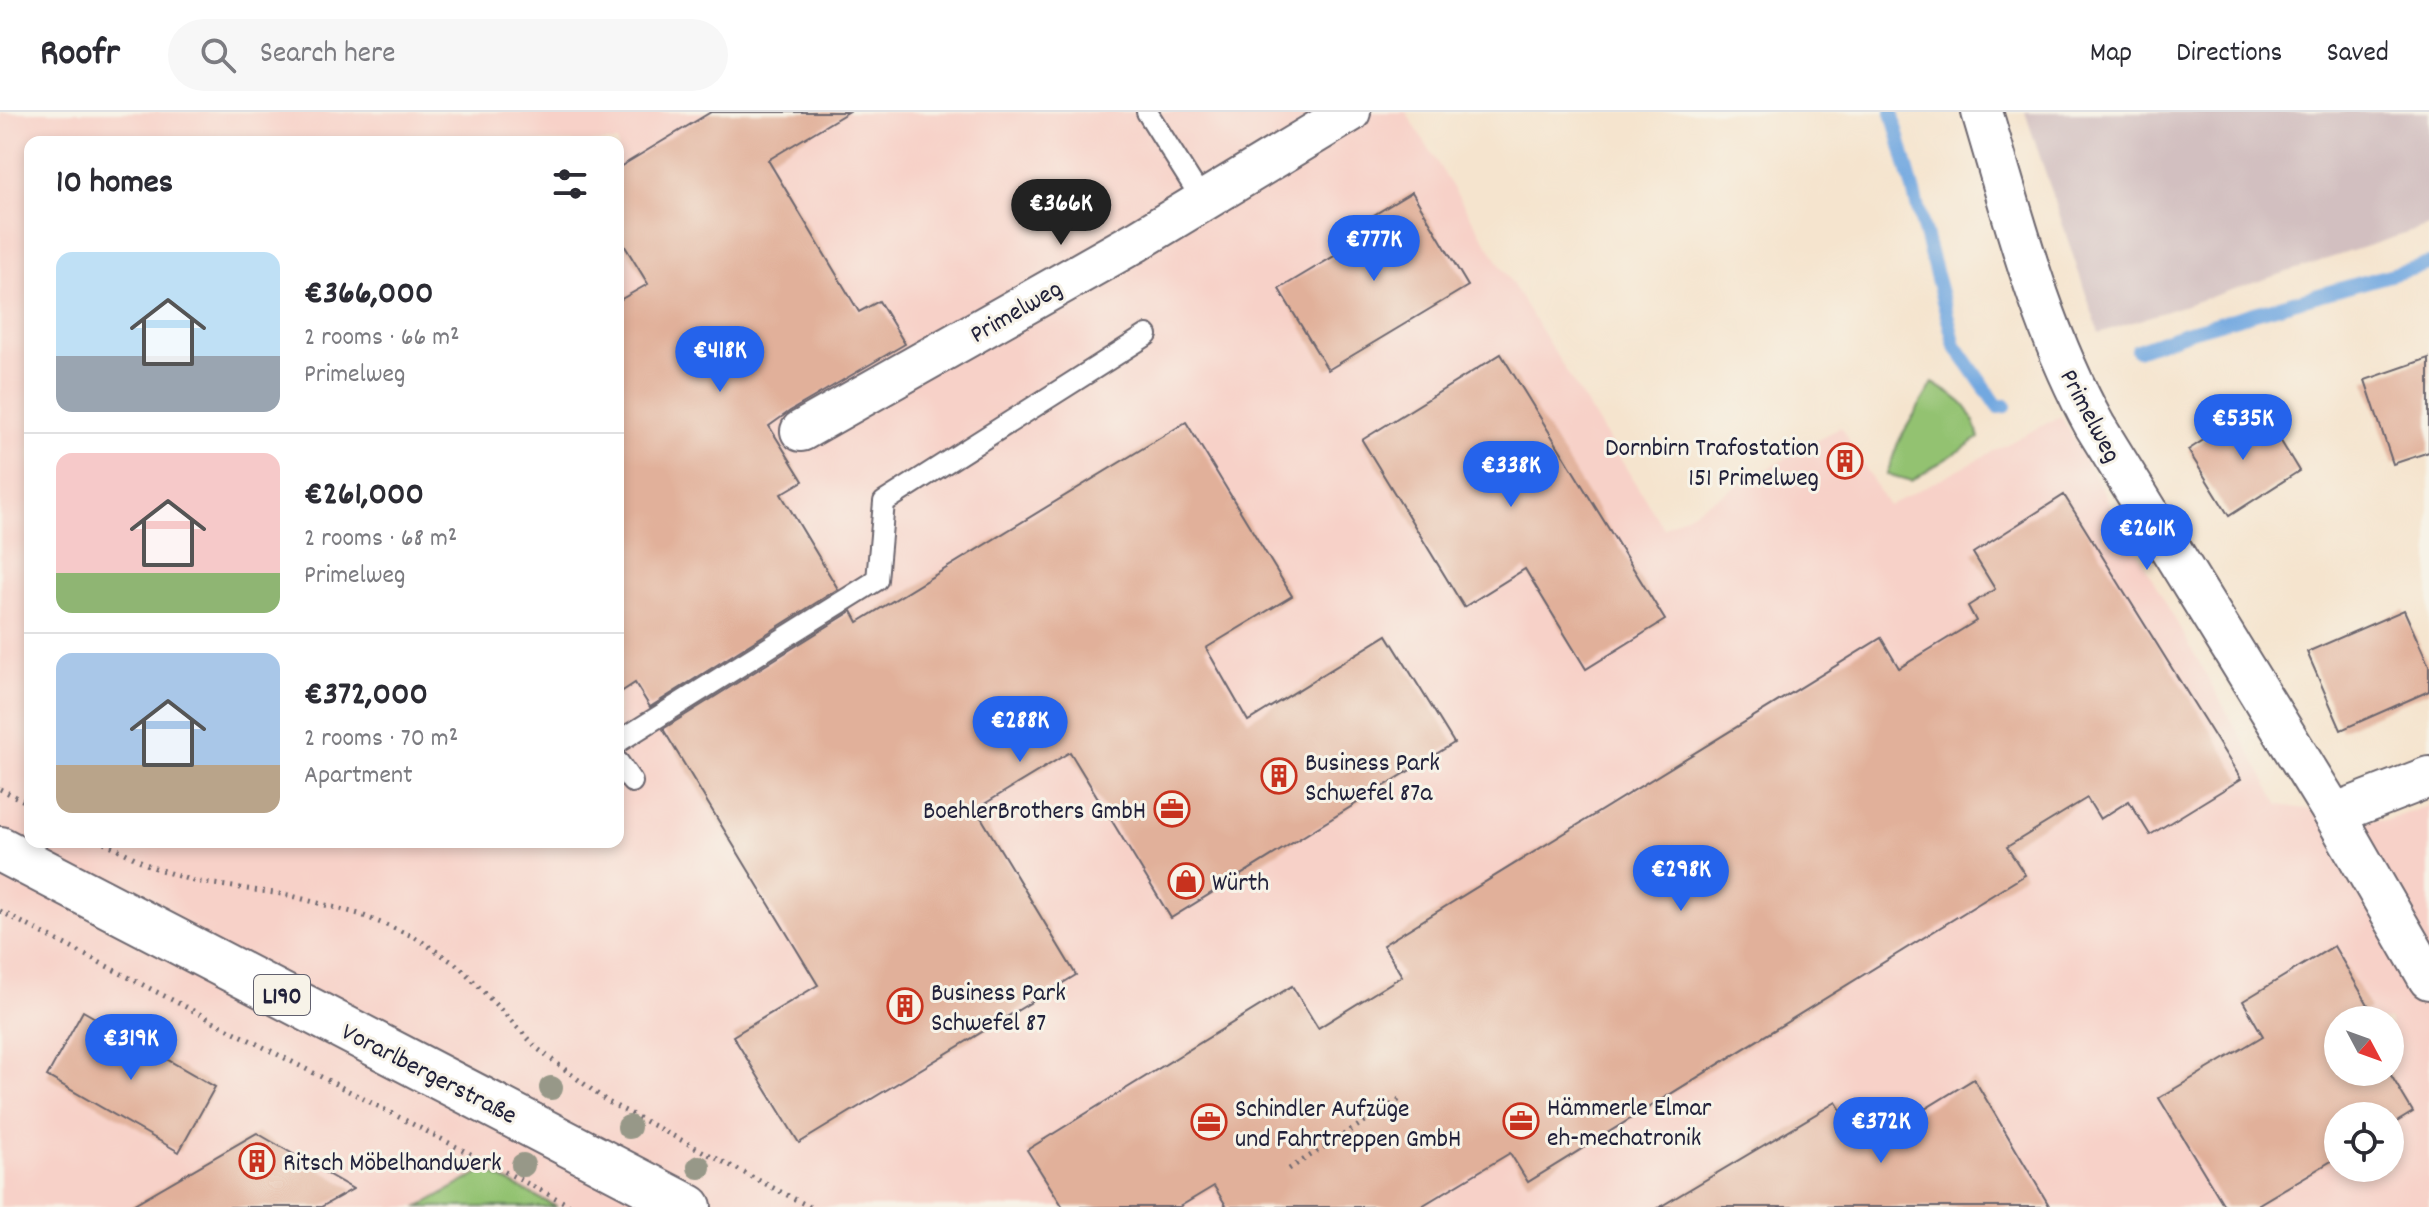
<!DOCTYPE html>
<html lang="en">
<head>
<meta charset="utf-8">
<style>
  :root { --surface:#fff; --page:#f7f7f7; --text:#2b2b33; --muted:#7c7c81; --line:#e1e1e2; --accent:#2563eb }
  body { margin:0; font-family:Dekko,sans-serif; background:var(--page); color:var(--text); height:100vh; display:flex; flex-direction:column; font-size:30px; white-space:nowrap }
  * { box-sizing:border-box; margin:0 }
  p { font-size:26px; color:var(--muted) }
  .icon { flex:none; width:44px; height:44px; fill:none; stroke:currentColor; stroke-width:2; stroke-linecap:round; stroke-linejoin:round }
  .map { position:relative; flex:1; overflow:hidden }
  .panel { position:absolute; left:24px; top:24px; width:600px; height:712px; display:flex; flex-direction:column; background:var(--surface); border-radius:16px; box-shadow:0 4px 12px #0003 }
  .panel>* { flex:none }
  .needle { width:52px; rotate:131deg }
  .fabs { position:absolute; left:2324px; top:894px; display:grid; gap:16px }
  .fabs a { display:grid; place-items:center; width:80px; height:80px; border-radius:50%; background:var(--surface); box-shadow:0 4px 12px #0003; font-size:40px }
  .price { position:absolute; translate:-50% -68px; padding:0 18px; border-radius:28px; background:var(--accent); color:#fff; font-size:26px; line-height:52px; filter:drop-shadow(0 2px 4px #0008) }
  .price::after { content:''; position:absolute; left:50%; top:48px; width:24px; height:18px; margin-left:-12px; background:inherit; clip-path:polygon(0 0,100% 0,50% 100%) }
  .price.active { background:#222; color:#fff }
  ul { padding:0; list-style:none }
  li { display:flex; align-items:center; gap:24px; height:200px; padding:0 32px }
  li+li { border-top:2px solid var(--line) }
  li span { display:grid; place-items:center; flex:none; width:224px; height:160px; border-radius:16px; color:#555 }
  li>.icon { margin-inline-start:auto }
  span .icon { width:96px; height:96px; fill:#fffc; stroke-width:1 }
  li b { font-size:34px }
  h2 { display:flex; justify-content:space-between; align-items:center; height:96px; padding:0 32px; font-size:34px }
  header { display:flex; align-items:center; gap:48px; box-sizing:border-box; height:112px; padding:0 40px; background:var(--surface); border-bottom:2px solid var(--line) }
  header strong { font-size:38px }
  nav { display:flex; gap:44px; margin-inline-start:auto; font-size:28px }
  .search { width:560px; height:72px; background:var(--page); display:flex; align-items:center; gap:20px; box-sizing:border-box; padding:0 28px; border-radius:44px; color:var(--muted); font-size:30px }
  .map>svg:first-child { display:block }
  .built { fill:#f7d1c8; fill-rule:evenodd }
  .industrial { fill:#d2bfc0 }
  .green { fill:#93c271; stroke:#5a7256; stroke-width:2 }
  .lines { fill:none; stroke-linecap:round; stroke-linejoin:round }
  .stream { stroke:#72a8e0; stroke-width:14 }
  .building { fill:#e1b09a }
  .lane-casing { stroke:#6c666e; stroke-width:24 }
  .street-casing { stroke:#6c666e; stroke-width:44 }
  .primary-casing { stroke:#6c666e; stroke-width:48 }
  .path { stroke:#6c666e; stroke-width:5; stroke-dasharray:2 6; stroke-linecap:butt }
  .lane { stroke:#fff; stroke-width:20 }
  .street { stroke:#fff; stroke-width:40 }
  .primary { stroke:#fff; stroke-width:44 }
  .tree { fill:#979888 }
  .labels { text-anchor:middle; stroke-width:6; stroke-linejoin:round; paint-order:stroke }
  .shield { fill:#f7f3e8; stroke:#62616f; stroke-width:2 }
  .shield-label { font-size:24px; font-weight:bold; fill:#22223b }
  .street-label { font-size:26px; fill:#22223b; stroke:#f7f3e8 }
  .poi-label { font-size:26px; fill:#22223b; stroke:#f7f3e8; text-anchor:start }
</style>
</head>
<body>
<header>
<strong>Roofr</strong>
<div class="search"><svg class="icon" aria-label="search" viewBox="0 0 24 24"><circle cx="10" cy="10" r="6"/><path d="M15 15l6 6"/></svg>Search here</div>
<nav><a>Map</a><a>Directions</a><a>Saved</a></nav>
</header>
<div class="map">
<svg width="2429" height="1095" viewBox="0 0 2429 1095">
  <rect width="100%" height="100%" fill="#f7f3e8"/>
  <filter id="ink" filterUnits="userSpaceOnUse"><feTurbulence type="fractalNoise" baseFrequency=".0125" numOctaves="2"/><feDisplacementMap in="SourceGraphic" scale="16" xChannelSelector="R" yChannelSelector="G"/><feConvolveMatrix kernelMatrix="1 2 1 2 8 2 1 2 1" color-interpolation-filters="sRGB"/></filter>
  <filter id="wash" filterUnits="userSpaceOnUse"><feTurbulence type="fractalNoise" baseFrequency=".006" numOctaves="4" result="noise"/><feDisplacementMap in="SourceGraphic" scale="32" xChannelSelector="R" yChannelSelector="G"/><feGaussianBlur stdDeviation="1.8" result="paint"/><feColorMatrix in="noise" values="0 0 0 0 0 0 0 0 0 0 0 0 0 0 0 0 0 1.4 0 .05"/><feComposite in="paint" operator="in"/></filter>
  <g filter="url(#wash)">
    <rect width="100%" height="100%" fill="#f5e4ce"/>
    <path class="built" d="M 0,0 L 1406,0 L 1663,416 L 1841,315 L 1888,394 L 2061,304 L 2279,693 L 2384,709 L 2429,694 L 2429,1095 L 557,1095 L 485,1058 L 419,1095 L 0,1095 ZM 30,30 L 618,30 L 618,730 L 30,730 ZM 2338,908 L 2390,908 L 2390,960 L 2338,960 ZM 2338,1004 L 2390,1004 L 2390,1056 L 2338,1056 Z"/>
    <polygon class="industrial" points="2025,0 2429,0 2429,114 2099,221"/>
    <g class="green">
      <path d="M 1933,271 C 1961,288 1972,294 1979,326 L 1911,369 L 1887,362 L 1899,328 Z"/>
      <polygon points="485,1058 557,1095 419,1095"/>
    </g>
    <g class="lines">
      <g class="stream">
        <polyline points="1892,0 1955,233 1998,295 2005,294"/>
        <polyline points="2137,238 2194,218 2429,152"/>
      </g>
    </g>
    <g id="blocks">
      <g class="building">
        <polygon points="711,0 848,0 768,48 859,200 879,189 905,232 790,299 769,314 803,369 781,382 838,477 650,595 635,571 618,582 618,189 648,172 618,123 618,56"/>
        <polygon points="1412,80 1468,174 1328,258 1279,177 1356,131 1349,118"/>
        <polygon points="1501,242 1665,508 1586,557 1525,457 1464,495 1362,328"/>
        <polygon points="2429,246 2429,340 2393,352 2365,268"/>
        <polygon points="2252,297 2273,331 2279,326 2299,359 2229,404 2188,338"/>
        <polygon points="1186,310 1292,484 1206,536 1248,609 1387,523 1454,631 1171,806 1070,640 976,697 1076,863 799,1031 733,924 818,873 663,617 852,499 858,510"/>
        <polygon points="2064,383 2241,667 2150,723 2129,689 2100,707 2087,686 2007,735 2025,763 1528,1070 1510,1041 1420,1095 1227,1095 1214,1074 1179,1095 1063,1095 1027,1038 1292,874 1318,916 1402,864 1383,833 1881,526 1899,556 1976,509 1968,494 1995,477 1973,441"/>
        <polygon points="2404,498 2429,554 2429,579 2341,618 2307,540"/>
        <polygon points="2334,834 2370,896 2356,905 2357,908 2338,908 2338,960 2389,960 2413,1000 2390,1014 2390,1004 2338,1004 2338,1045 2254,1095 2225,1095 2159,986 2263,924 2243,889"/>
        <polygon points="83,899 215,975 179,1040 47,964"/>
        <polygon points="1974,967 2050,1095 1660,1095 1836,990 1863,1035"/>
        <polygon points="257,1021 353,1077 321,1095 129,1095"/>
      </g>
    </g>
  </g>
  <g filter="url(#ink)">
    <use href="#blocks" fill-opacity="0" stroke="#6c666e" stroke-width="2"/>
    <g class="lines">
      <defs>
        <g id="lane">
          <polyline points="1147,0 1203,89"/>
          <polyline points="618,630 877,468 884,390 1147,223"/>
          <polyline points="618,650 632,670"/>
        </g>
        <g id="street">
          <path d="M 1982,0 C 2014,107 2041,216 2095,314 L 2334,702 L 2429,867"/>
          <polyline points="801,319 1137,129 1350,0"/>
          <polyline points="2334,702 2429,665"/>
        </g>
        <polyline id="primary" points="0,737 689,1095"/>
      </defs>
      <use href="#lane" class="lane-casing"/>
      <use href="#street" class="street-casing"/>
      <use href="#primary" class="primary-casing"/>
      <g class="path">
        <polyline points="0,677 30,692"/>
        <polyline points="104,730 152,755 193,769 288,783 359,802 415,825 460,855 538,937 608,990 810,1095"/>
        <polyline points="0,799 573,1095"/>
        <polyline points="1289,1057 1399,988"/>
        <polyline points="1225,1095 1226,1094"/>
      </g>
      <use href="#lane" class="lane"/>
      <use href="#street" class="street"/>
      <use href="#primary" class="primary"/>
    </g>
    <g class="tree">
      <circle cx="551" cy="976" r="12"/>
      <circle cx="629" cy="1015" r="12"/>
      <circle cx="523" cy="1053" r="12"/>
      <circle cx="699" cy="1055" r="12"/>
    </g>
  </g>
  <defs>
    <symbol id="building-ring" viewBox="-11 -11 22 22"><circle r="9.5" fill="#f7f3e8" stroke="#c8321e" stroke-width="1.5"/><path d="M-4-6H4V6H1V3H-1V6H-4ZM-2.5-4.3h1.7v1.8h-1.7ZM.8-4.3h1.7v1.8H.8ZM-2.5-1h1.7V.8h-1.7ZM.8-1h1.7V.8H.8Z" fill="#c8321e"/></symbol>
    <symbol id="office-ring" viewBox="-11 -11 22 22"><circle r="9.5" fill="#f7f3e8" stroke="#c8321e" stroke-width="1.5"/><path d="M-6-3h4V-5.5h4V-3h4V5H-6ZM-1-4.5V-3h2v-1.5ZM-6 0V1H6V0Z" fill="#c8321e"/></symbol>
    <symbol id="shop-ring" viewBox="-11 -11 22 22"><circle r="9.5" fill="#f7f3e8" stroke="#c8321e" stroke-width="1.5"/><path d="M-5-2.5h2.3a2.7 3.5 0 0 1 5.4 0H5L5.5 6h-11ZM-1.5-2.5h3a1.5 2.3 0 0 0-3 0Z" fill="#c8321e"/></symbol>
  </defs>
  <g fill-rule="evenodd">
    <use href="#building-ring" x="1825" y="329" width="40" height="40"/>
    <use href="#building-ring" x="1259" y="644" width="40" height="40"/>
    <use href="#office-ring" x="1152" y="677" width="40" height="40"/>
    <use href="#shop-ring" x="1166" y="749" width="40" height="40"/>
    <use href="#building-ring" x="885" y="874" width="40" height="40"/>
    <use href="#office-ring" x="1501" y="989" width="40" height="40"/>
    <use href="#office-ring" x="1189" y="990" width="40" height="40"/>
    <use href="#building-ring" x="237" y="1029" width="40" height="40"/>
  </g>
  <g class="labels">
    <rect class="shield" x="254" y="863" width="56" height="40" rx="6"/>
    <g class="shield-label">
      <text x="282" y="891">L190</text>
    </g>
    <g class="street-label">
      <text transform="translate(1015 198) rotate(-30)" y="9">Primelweg</text>
      <text transform="translate(2092 303) rotate(62)" y="9">Primelweg</text>
      <text transform="translate(430 960) rotate(27)" y="9">Vorarlbergerstraße</text>
    </g>
    <g class="poi-label">
      <text x="1819" y="343" text-anchor="end">Dornbirn Trafostation<tspan x="1819" dy="30">151 Primelweg</tspan></text>
      <text x="1305" y="658">Business Park<tspan x="1305" dy="30">Schwefel 87a</tspan></text>
      <text x="1146" y="706" text-anchor="end">BoehlerBrothers GmbH</text>
      <text x="1212" y="778">Würth</text>
      <text x="931" y="888">Business Park<tspan x="931" dy="30">Schwefel 87</tspan></text>
      <text x="1547" y="1003">Hämmerle Elmar<tspan x="1547" dy="30">eh-mechatronik</tspan></text>
      <text x="1235" y="1004">Schindler Aufzüge<tspan x="1235" dy="30">und Fahrtreppen GmbH</tspan></text>
      <text x="283" y="1058">Ritsch Möbelhandwerk</text>
    </g>
  </g>
</svg>
<div class="fabs">
<a><svg class="needle" viewBox="-14 -14 28 28"><path d="M0-13l5 13h-10z" fill="#e53935"/><path d="M0 13l5-13h-10z" fill="#7c7c81"/></svg></a>
<a><svg class="icon" aria-label="locate" viewBox="0 0 24 24"><circle cx="12" cy="12" r="6"/><path d="M12 2v4M12 18v4M2 12h4M18 12h4"/></svg></a>
</div>
<b class="price active" style="left:1061px;top:135px">€366K</b>
<b class="price" style="left:1374px;top:171px">€777K</b>
<b class="price" style="left:720px;top:282px">€418K</b>
<b class="price" style="left:2243px;top:350px">€535K</b>
<b class="price" style="left:1511px;top:397px">€338K</b>
<b class="price" style="left:2147px;top:460px">€261K</b>
<b class="price" style="left:1020px;top:652px">€288K</b>
<b class="price" style="left:1681px;top:801px">€298K</b>
<b class="price" style="left:131px;top:970px">€319K</b>
<b class="price" style="left:1881px;top:1053px">€372K</b>
<section class="panel">
<h2>10 homes<svg class="icon" aria-label="filters" viewBox="0 0 24 24"><path d="M4 7h16M4 17h16"/><circle cx="9" cy="7" r="2"/><circle cx="15" cy="17" r="2"/></svg></h2>
<ul>
<li><span style="background:linear-gradient(#bfe0f5 65%,#9aa5b1 0)"><svg class="icon" aria-label="home" viewBox="0 0 24 24"><path d="M3 11l9-7 9 7M6 9v11h12V9"/></svg></span><div><b>€366,000</b><p>2 rooms · 66 m²</p><p>Primelweg</p></div></li>
<li><span style="background:linear-gradient(#f6c9c9 75%,#8fb573 0)"><svg class="icon" aria-label="home" viewBox="0 0 24 24"><path d="M3 11l9-7 9 7M6 9v11h12V9"/></svg></span><div><b>€261,000</b><p>2 rooms · 68 m²</p><p>Primelweg</p></div></li>
<li><span style="background:linear-gradient(#a9c7e8 70%,#b9a48a 0)"><svg class="icon" aria-label="home" viewBox="0 0 24 24"><path d="M3 11l9-7 9 7M6 9v11h12V9"/></svg></span><div><b>€372,000</b><p>2 rooms · 70 m²</p><p>Apartment</p></div></li>
</ul>
</section>
</div>
</body>
</html>
